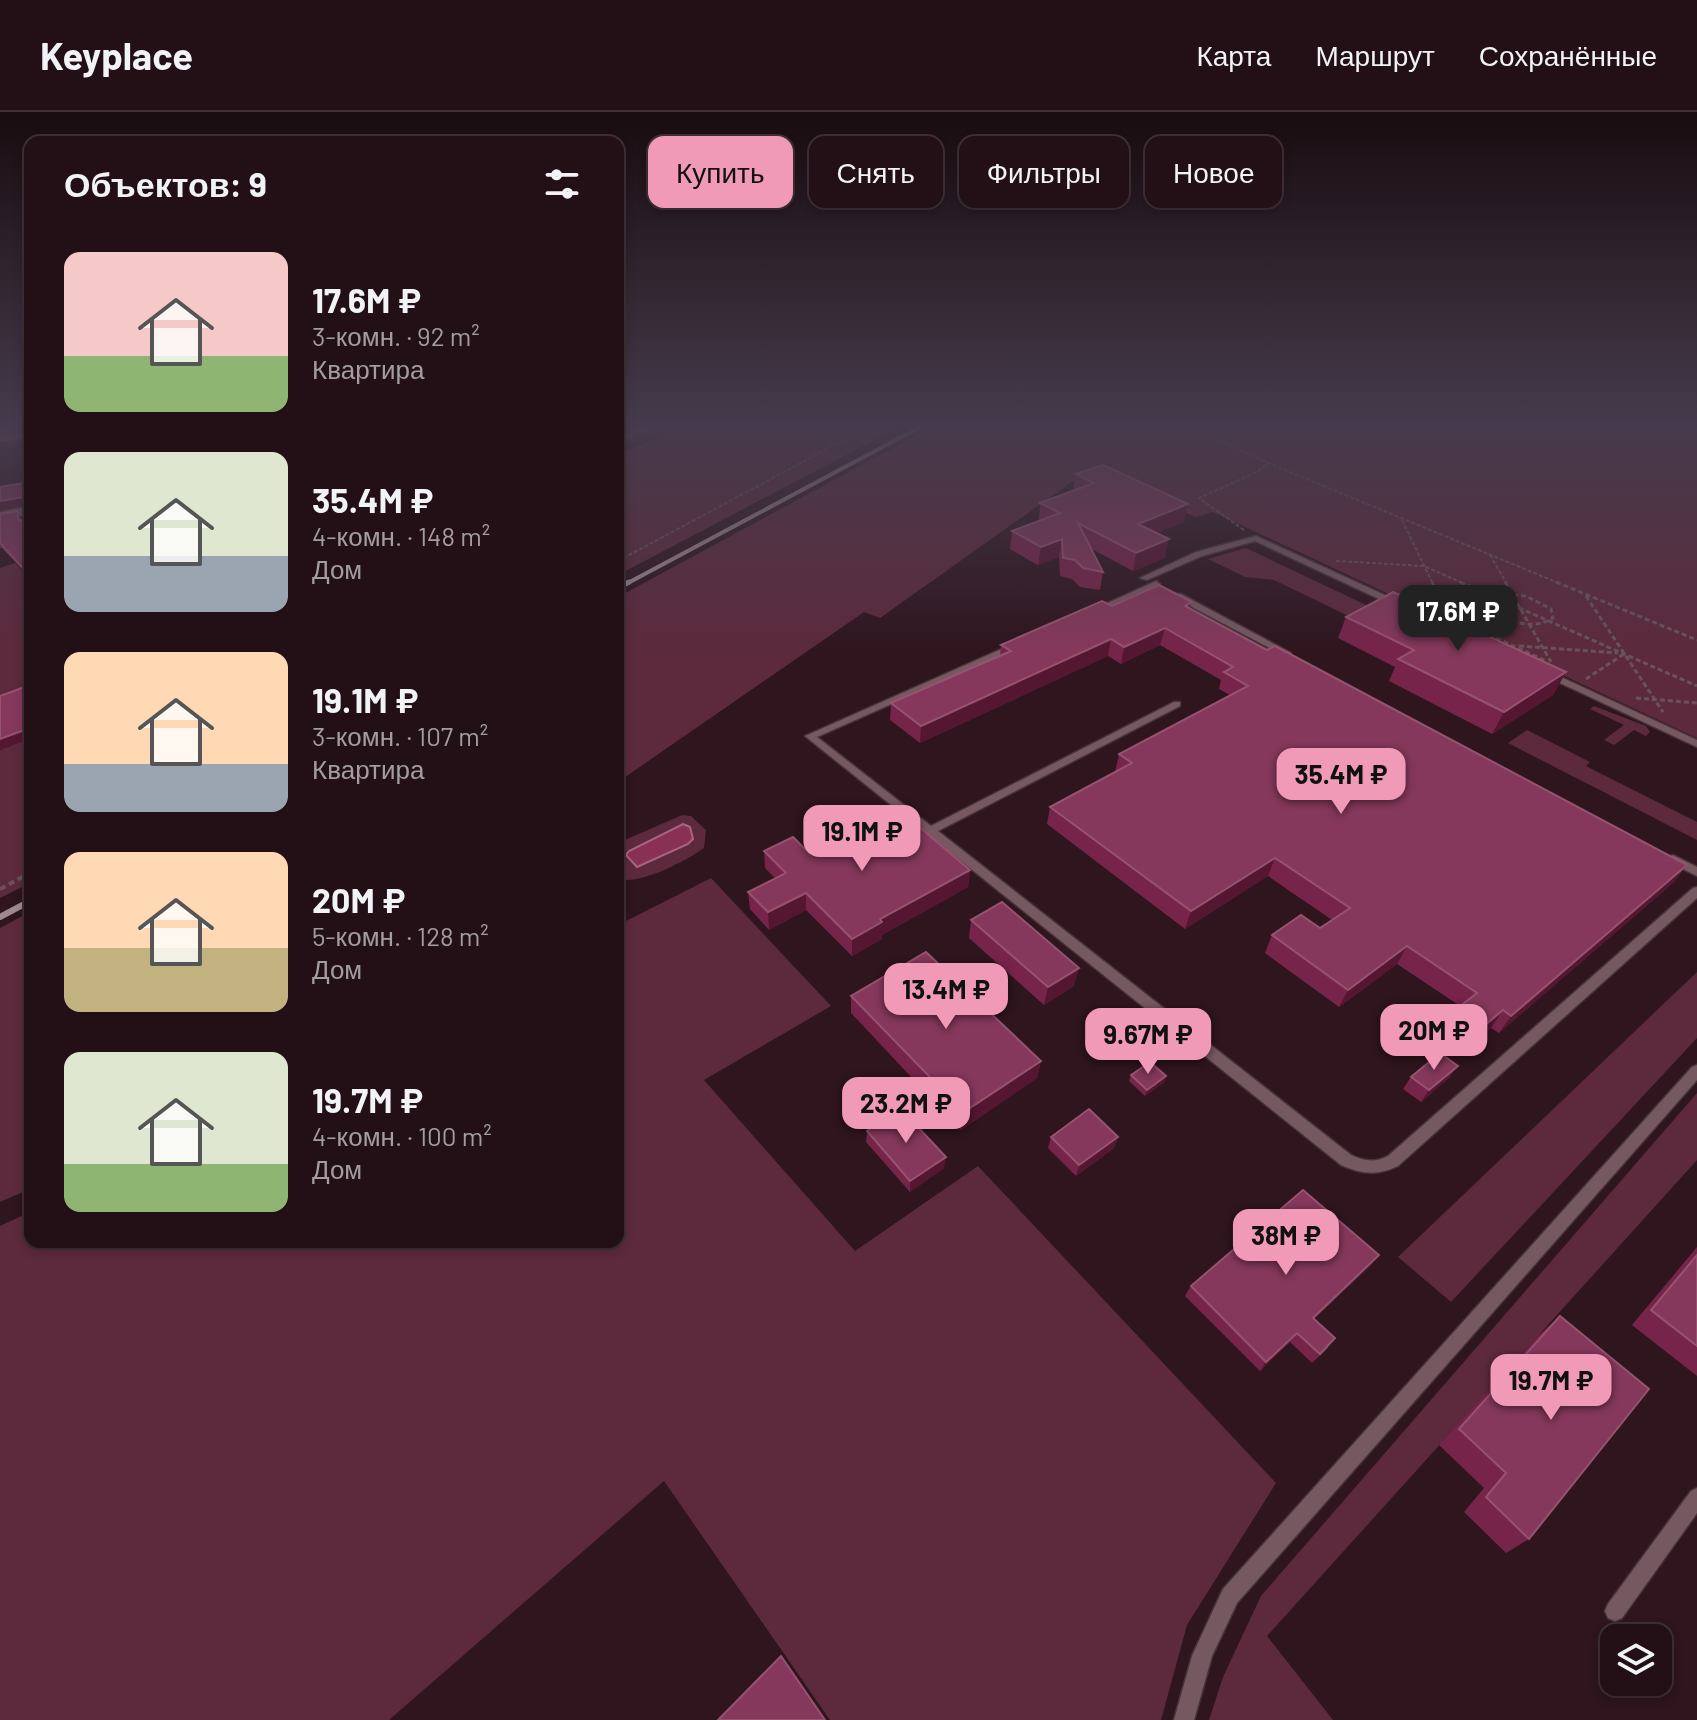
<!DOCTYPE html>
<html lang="ru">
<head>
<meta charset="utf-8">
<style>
  :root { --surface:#221016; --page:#2e1e23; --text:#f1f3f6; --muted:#a29da1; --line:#3f3035; --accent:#f09ab7 }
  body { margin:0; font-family:Barlow,sans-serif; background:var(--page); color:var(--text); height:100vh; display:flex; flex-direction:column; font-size:30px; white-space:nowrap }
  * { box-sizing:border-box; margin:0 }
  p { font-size:26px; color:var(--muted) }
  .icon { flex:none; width:44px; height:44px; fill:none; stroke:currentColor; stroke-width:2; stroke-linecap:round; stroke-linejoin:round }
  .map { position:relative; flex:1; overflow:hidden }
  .sheet { position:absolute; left:24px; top:24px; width:600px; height:1112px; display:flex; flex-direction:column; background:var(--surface); border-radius:16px; box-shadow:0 4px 12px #0003,0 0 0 2px var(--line) }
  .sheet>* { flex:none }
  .top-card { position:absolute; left:648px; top:24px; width:760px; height:72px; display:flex; gap:16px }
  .fabs { position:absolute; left:1600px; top:1512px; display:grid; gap:16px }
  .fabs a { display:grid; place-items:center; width:72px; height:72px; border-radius:16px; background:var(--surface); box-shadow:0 4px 12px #0003,0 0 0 2px var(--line); font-size:40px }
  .price { position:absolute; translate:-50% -68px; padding:0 18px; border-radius:16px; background:var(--accent); color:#111; font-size:26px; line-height:52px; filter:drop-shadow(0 2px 4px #0008) }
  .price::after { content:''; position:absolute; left:50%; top:48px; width:24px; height:18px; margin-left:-12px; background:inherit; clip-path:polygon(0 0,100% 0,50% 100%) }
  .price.on { background:#222; color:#fff }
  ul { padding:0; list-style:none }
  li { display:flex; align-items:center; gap:24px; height:200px; padding:0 40px }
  li span { display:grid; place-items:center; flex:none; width:224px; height:160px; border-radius:16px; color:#555 }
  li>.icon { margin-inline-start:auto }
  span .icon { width:96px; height:96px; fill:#fffc; stroke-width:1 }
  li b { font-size:34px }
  h2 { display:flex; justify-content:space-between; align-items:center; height:96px; padding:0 40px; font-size:34px }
  .pill { padding:0 28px; border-radius:16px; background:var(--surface); box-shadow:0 4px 12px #0003,0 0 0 2px var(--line); font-size:28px; line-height:72px }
  .pill.on { background:var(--accent); color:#111 }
  header { display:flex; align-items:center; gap:48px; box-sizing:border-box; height:112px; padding:0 40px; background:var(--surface); border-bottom:2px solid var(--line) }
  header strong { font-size:38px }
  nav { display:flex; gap:44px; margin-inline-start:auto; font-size:28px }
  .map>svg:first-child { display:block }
  .green { fill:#5c2a3c; fill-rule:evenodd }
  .water { fill:#893055; stroke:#a96580; stroke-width:2 }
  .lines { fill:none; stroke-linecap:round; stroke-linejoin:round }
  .service-casing { stroke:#463339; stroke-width:3 }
  .minor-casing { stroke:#463339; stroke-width:3 }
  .path-far2 { stroke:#69525a; stroke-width:2; stroke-dasharray:4 2; stroke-linecap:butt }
  .path-far1 { stroke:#69525a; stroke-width:3; stroke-dasharray:5 3; stroke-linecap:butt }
  .path { stroke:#69525a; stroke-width:4; stroke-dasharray:6 4; stroke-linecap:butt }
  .service { fill:#765861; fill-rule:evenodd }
  .minor { fill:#765861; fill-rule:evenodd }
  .rail-far2 { stroke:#9f8990; stroke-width:4 }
  .rail-far1 { stroke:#9f8990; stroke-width:5 }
  .rail { stroke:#9f8990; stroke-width:6 }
  .wall { fill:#77244a }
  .shaded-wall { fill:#541631 }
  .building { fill:#85385b; stroke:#965370; stroke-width:2 }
</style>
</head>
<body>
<header>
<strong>Keyplace</strong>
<nav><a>Карта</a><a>Маршрут</a><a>Сохранённые</a></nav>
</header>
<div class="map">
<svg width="1697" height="1608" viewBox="0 0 1697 1608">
  <rect width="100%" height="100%" fill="#2e151e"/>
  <g class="green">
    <polygon points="685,315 899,315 618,463 618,348 627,339"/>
    <polygon points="932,315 1697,315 1697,626 1213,400 1196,405 1083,362 880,506 864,500 618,670 618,485"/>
    <polygon points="1246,436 1385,502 1365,512 1274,468 1245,465 1208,447"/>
    <polygon points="15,451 30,467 30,584 0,595 0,456"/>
    <polygon points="1594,594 1646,614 1650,620 1646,624 1634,618 1614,633 1604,628 1624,613 1590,597"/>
    <polygon points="1527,618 1590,650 1586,654 1697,710 1697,728 1508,631"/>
    <polygon points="30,626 30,771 0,786 0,638"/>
    <path d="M 682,703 L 691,704 L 706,718 L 704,736 C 682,751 644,771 618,768 L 618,731 ZM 683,712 L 690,715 L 693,727 L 629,739 Z"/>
    <polygon points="711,766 831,894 704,968 855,1139 978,1054 1276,1371 1187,1513 1161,1608 830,1608 664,1369 389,1608 0,1608 0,1114 30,1100 30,1130 618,1130 618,813"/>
    <polygon points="30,800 30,1077 0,1090 0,816"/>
    <polygon points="1697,860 1697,926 1451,1190 1398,1145"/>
    <polygon points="1697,981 1697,1048 1267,1524 1333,1608 1209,1608 1223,1565 1261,1484"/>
  </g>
  <polygon class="water" points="683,712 690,715 693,727 688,732 637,755 626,743 629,739"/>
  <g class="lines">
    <defs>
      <g id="service">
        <polygon points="1256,424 1400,490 1401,492 1394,494 1255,429 1202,444 1147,468 1140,466 1196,440"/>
        <polygon points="1156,469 1160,472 1159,474 1097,501 1090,499"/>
        <polygon points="1175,482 1181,482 1291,541 1286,544 1283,543 1175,486"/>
        <path d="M 1015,531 L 1018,532 L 1018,536 L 817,625 L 931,714 L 1174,590 L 1180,590 L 1180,594 L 938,719 L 1351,1043 C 1364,1049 1375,1051 1388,1044 L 1693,776 L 1697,775 L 1697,786 L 1398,1054 C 1377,1064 1362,1062 1341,1053 L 805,624 Z"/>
        <polygon points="1548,559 1697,628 1697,635 1545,564 1545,560"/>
        <polygon points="1673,743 1697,755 1697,764 1669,750 1667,747"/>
        <polygon points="1697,953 1697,968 1237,1491 1212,1544 1194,1608 1174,1608 1192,1544 1223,1477 1692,955"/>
        <polygon points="1697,1376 1697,1401 1622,1506 1615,1509 1608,1506 1605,1499 1608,1492 1691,1379"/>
      </g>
      <polygon id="minor" points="30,394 30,402 0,408 0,400"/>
    </defs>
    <use href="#service" class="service-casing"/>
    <use href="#minor" class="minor-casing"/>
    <g class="path-far2">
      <polyline points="1191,315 1268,351 1561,472"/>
      <polyline points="1402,408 1433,472"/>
      <polyline points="1244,418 1199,386 1257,360 1268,351"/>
      <polyline points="1490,443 1507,472"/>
      <polyline points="618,449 868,315"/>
      <polyline points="1336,449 1424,454 1465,472"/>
    </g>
    <g class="path-far1">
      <polyline points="1432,470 1448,504"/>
      <polyline points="1460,470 1697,574"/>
      <polyline points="1505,470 1551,550"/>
      <polyline points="1556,470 1697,528"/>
      <path d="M 1497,482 L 1526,484 L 1551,497 L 1553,506 C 1532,519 1508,510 1490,496 L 1489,488 Z"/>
      <polyline points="1586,484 1663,600"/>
      <polyline points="1409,486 1546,549"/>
      <polyline points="1419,489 1514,496"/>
      <polyline points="1519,534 1618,541"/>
      <polyline points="1586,567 1624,542"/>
      <polyline points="1636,586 1697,591"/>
    </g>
    <polyline class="path" points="0,777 30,761"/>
    <use href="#service" class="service"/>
    <use href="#minor" class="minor"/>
    <polyline class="rail-far2" points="626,472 920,315"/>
    <polyline class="rail-far1" points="618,476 629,470"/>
    <polyline class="rail" points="0,805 30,789"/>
  </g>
  <g class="wall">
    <polygon points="1076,362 1184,410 1156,421 1165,446 1133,459 1092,437 1103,460 1100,478 1080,475 1072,467 1060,464 1059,445 1038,453 1010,437 1012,419 1039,409 1040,391 1073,379"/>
    <polygon points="30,370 30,466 2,436 0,436 0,402 18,399 22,409 26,411 27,393 0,398"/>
    <polygon points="1192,490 1190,496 1267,538 1687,753 1673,771 1499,921 1491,916 1460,942 1434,924 1445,906 1460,894 1397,852 1339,895 1265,841 1272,823 1320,816 1332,808 1268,764 1185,817 1047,712 1050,695 1115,660 1119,642 1230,583 1219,577 1221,568 1160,533 1121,552 1108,544 920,631 890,608 891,591 1000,544 1001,533 1112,494"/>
    <polygon points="1346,505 1566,560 1553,583 1492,622 1389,569 1395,555 1338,526"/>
    <polygon points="764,739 809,741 970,758 968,775 882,823 882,827 852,844 806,798 769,818 750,797 748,780 775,766 765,756"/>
    <polygon points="971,808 1074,874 1044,893 969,826"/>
    <polygon points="851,884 1041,949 1037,966 961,1018 851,901"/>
    <polygon points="1131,963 1166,964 1164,970 1145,984 1129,969"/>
    <polygon points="1411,965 1450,965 1421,990 1403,977"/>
    <polygon points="867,1019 944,1056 910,1080 866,1030"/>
    <polygon points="1051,1025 1118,1025 1114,1036 1076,1064 1048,1036"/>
    <polygon points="1697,1135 1697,1264 1632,1213"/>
    <polygon points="1379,1143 1371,1153 1314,1207 1328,1236 1312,1251 1290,1230 1260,1259 1185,1184 1191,1174"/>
    <polygon points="1560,1204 1529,1427 1506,1441 1464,1400 1484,1376 1439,1333 1539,1223"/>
  </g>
  <g class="shaded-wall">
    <polygon points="652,315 670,315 618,336 618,329"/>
    <polygon points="30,323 30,331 0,337 0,329"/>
    <polygon points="28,384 30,392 0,398 0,389"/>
    <polygon points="1188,392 1184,410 1134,430 1138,412"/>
    <polygon points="1062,427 1059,445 1038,453 1041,435"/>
    <polygon points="1169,427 1165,446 1133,459 1136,441"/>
    <polygon points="1165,516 1160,533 1121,552 1124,535"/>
    <polygon points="1111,527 1108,544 920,631 921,614"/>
    <polygon points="1566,560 1553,583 1492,622 1504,600"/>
    <polygon points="30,616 30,626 0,638 0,627"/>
    <polygon points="1275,746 1268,764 1185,817 1191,799"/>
    <polygon points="1687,753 1673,771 1499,921 1511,904"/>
    <polygon points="970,758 968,775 882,823 882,827 852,844 852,827 880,807"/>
    <polygon points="806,781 806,798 769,818 768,800"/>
    <polygon points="1407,834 1397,852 1339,895 1348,878"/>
    <polygon points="1079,856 1074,874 1044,893 1048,875"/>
    <polygon points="1503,898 1491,916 1460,942 1471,925"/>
    <polygon points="1041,949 1037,966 961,1018 964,1000"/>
    <polygon points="1458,954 1450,965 1421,990 1429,978"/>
    <polygon points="1166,964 1164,970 1145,984 1147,978"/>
    <polygon points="1118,1025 1114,1036 1076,1064 1079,1053"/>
    <polygon points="946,1045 944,1056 910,1080 910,1069"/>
    <polygon points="1379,1143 1371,1153 1306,1215 1313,1206"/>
    <polygon points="1297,1221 1290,1230 1260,1259 1266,1250"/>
  </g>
  <g class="building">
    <polygon points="0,315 30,315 30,323 0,329"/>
    <polygon points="618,315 652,315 618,329"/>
    <polygon points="1103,353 1188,392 1138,412 1169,427 1136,441 1078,411 1103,460 1083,456 1075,448 1063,446 1062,427 1041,435 1012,419 1060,401 1040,391 1094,371 1076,362"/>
    <polygon points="30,370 30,464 0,431 0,402 18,399 18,407 26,411 28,384 0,389 0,375"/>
    <polygon points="1159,473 1192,490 1185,494 1267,538 1275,534 1687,753 1511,904 1503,898 1471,925 1445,906 1477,881 1407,834 1348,878 1272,823 1301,803 1320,816 1350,796 1275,746 1191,799 1050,695 1132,651 1119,642 1248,574 1224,560 1233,555 1165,516 1124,535 1111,527 921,614 891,591 1011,539 1001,533 1102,489 1112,494"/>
    <polygon points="1393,480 1566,560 1504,600 1398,547 1414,538 1346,505"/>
    <polygon points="30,573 30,616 0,627 0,584"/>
    <polygon points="898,697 970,758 880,807 882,810 852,827 806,781 768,800 748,780 786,761 764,739 793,725 809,741"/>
    <polygon points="1002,790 1079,856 1048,875 971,808"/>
    <polygon points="926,840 1041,949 964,1000 851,884"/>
    <polygon points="1440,941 1458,954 1429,978 1411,965"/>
    <polygon points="1150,950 1166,964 1147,978 1131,963"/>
    <polygon points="901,997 946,1045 910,1069 867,1019"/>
    <polygon points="1089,997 1118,1025 1079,1053 1051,1025"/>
    <polygon points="1303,1078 1379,1143 1313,1206 1335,1226 1320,1242 1297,1221 1266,1250 1191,1174"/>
    <polygon points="1697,1143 1697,1234 1651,1198"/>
    <polygon points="1560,1204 1649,1277 1529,1427 1486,1385 1506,1361 1459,1317"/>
    <polygon points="781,1544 825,1608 718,1608"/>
  </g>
  <linearGradient id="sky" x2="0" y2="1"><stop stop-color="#190c10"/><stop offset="0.58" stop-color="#463b4c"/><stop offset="1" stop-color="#463b4c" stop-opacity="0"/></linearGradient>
  <rect width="1697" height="540" fill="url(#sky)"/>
</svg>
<div class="fabs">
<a><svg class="icon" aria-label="layers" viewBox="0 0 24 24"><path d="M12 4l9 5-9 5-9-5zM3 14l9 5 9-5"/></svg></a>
</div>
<b class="price on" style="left:1458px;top:541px">17.6M ₽</b>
<b class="price" style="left:1341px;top:704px">35.4M ₽</b>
<b class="price" style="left:862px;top:761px">19.1M ₽</b>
<b class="price" style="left:946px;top:919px">13.4M ₽</b>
<b class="price" style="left:1434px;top:960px">20M ₽</b>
<b class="price" style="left:1148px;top:964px">9.67M ₽</b>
<b class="price" style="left:906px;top:1033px">23.2M ₽</b>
<b class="price" style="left:1286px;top:1165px">38M ₽</b>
<b class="price" style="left:1551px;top:1310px">19.7M ₽</b>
<div class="top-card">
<a class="pill on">Купить</a>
<a class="pill">Снять</a>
<a class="pill">Фильтры</a>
<a class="pill">Новое</a>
</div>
<section class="sheet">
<h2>Объектов: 9<svg class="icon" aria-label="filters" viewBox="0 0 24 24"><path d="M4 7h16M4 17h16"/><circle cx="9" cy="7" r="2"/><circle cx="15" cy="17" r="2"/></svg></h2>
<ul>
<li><span style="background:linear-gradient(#f6c9c9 65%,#8fb573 0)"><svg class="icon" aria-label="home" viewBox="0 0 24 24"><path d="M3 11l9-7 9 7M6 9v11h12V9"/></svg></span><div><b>17.6M ₽</b><p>3-комн. · 92 m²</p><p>Квартира</p></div></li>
<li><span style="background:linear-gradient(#dfe7d0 65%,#9aa5b1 0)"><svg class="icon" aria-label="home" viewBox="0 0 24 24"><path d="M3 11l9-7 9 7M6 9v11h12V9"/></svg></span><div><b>35.4M ₽</b><p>4-комн. · 148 m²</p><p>Дом</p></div></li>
<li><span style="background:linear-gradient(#ffd9b3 70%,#9aa5b1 0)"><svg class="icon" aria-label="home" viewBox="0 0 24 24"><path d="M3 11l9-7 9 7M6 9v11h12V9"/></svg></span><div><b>19.1M ₽</b><p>3-комн. · 107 m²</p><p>Квартира</p></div></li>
<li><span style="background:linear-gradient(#ffd9b3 60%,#c2b280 0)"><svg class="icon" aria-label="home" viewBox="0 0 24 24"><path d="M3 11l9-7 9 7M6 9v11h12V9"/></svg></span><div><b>20M ₽</b><p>5-комн. · 128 m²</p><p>Дом</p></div></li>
<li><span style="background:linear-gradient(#dfe7d0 70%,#8fb573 0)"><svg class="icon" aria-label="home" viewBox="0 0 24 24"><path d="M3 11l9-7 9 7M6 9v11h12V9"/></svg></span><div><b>19.7M ₽</b><p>4-комн. · 100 m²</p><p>Дом</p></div></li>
</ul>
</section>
</div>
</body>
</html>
